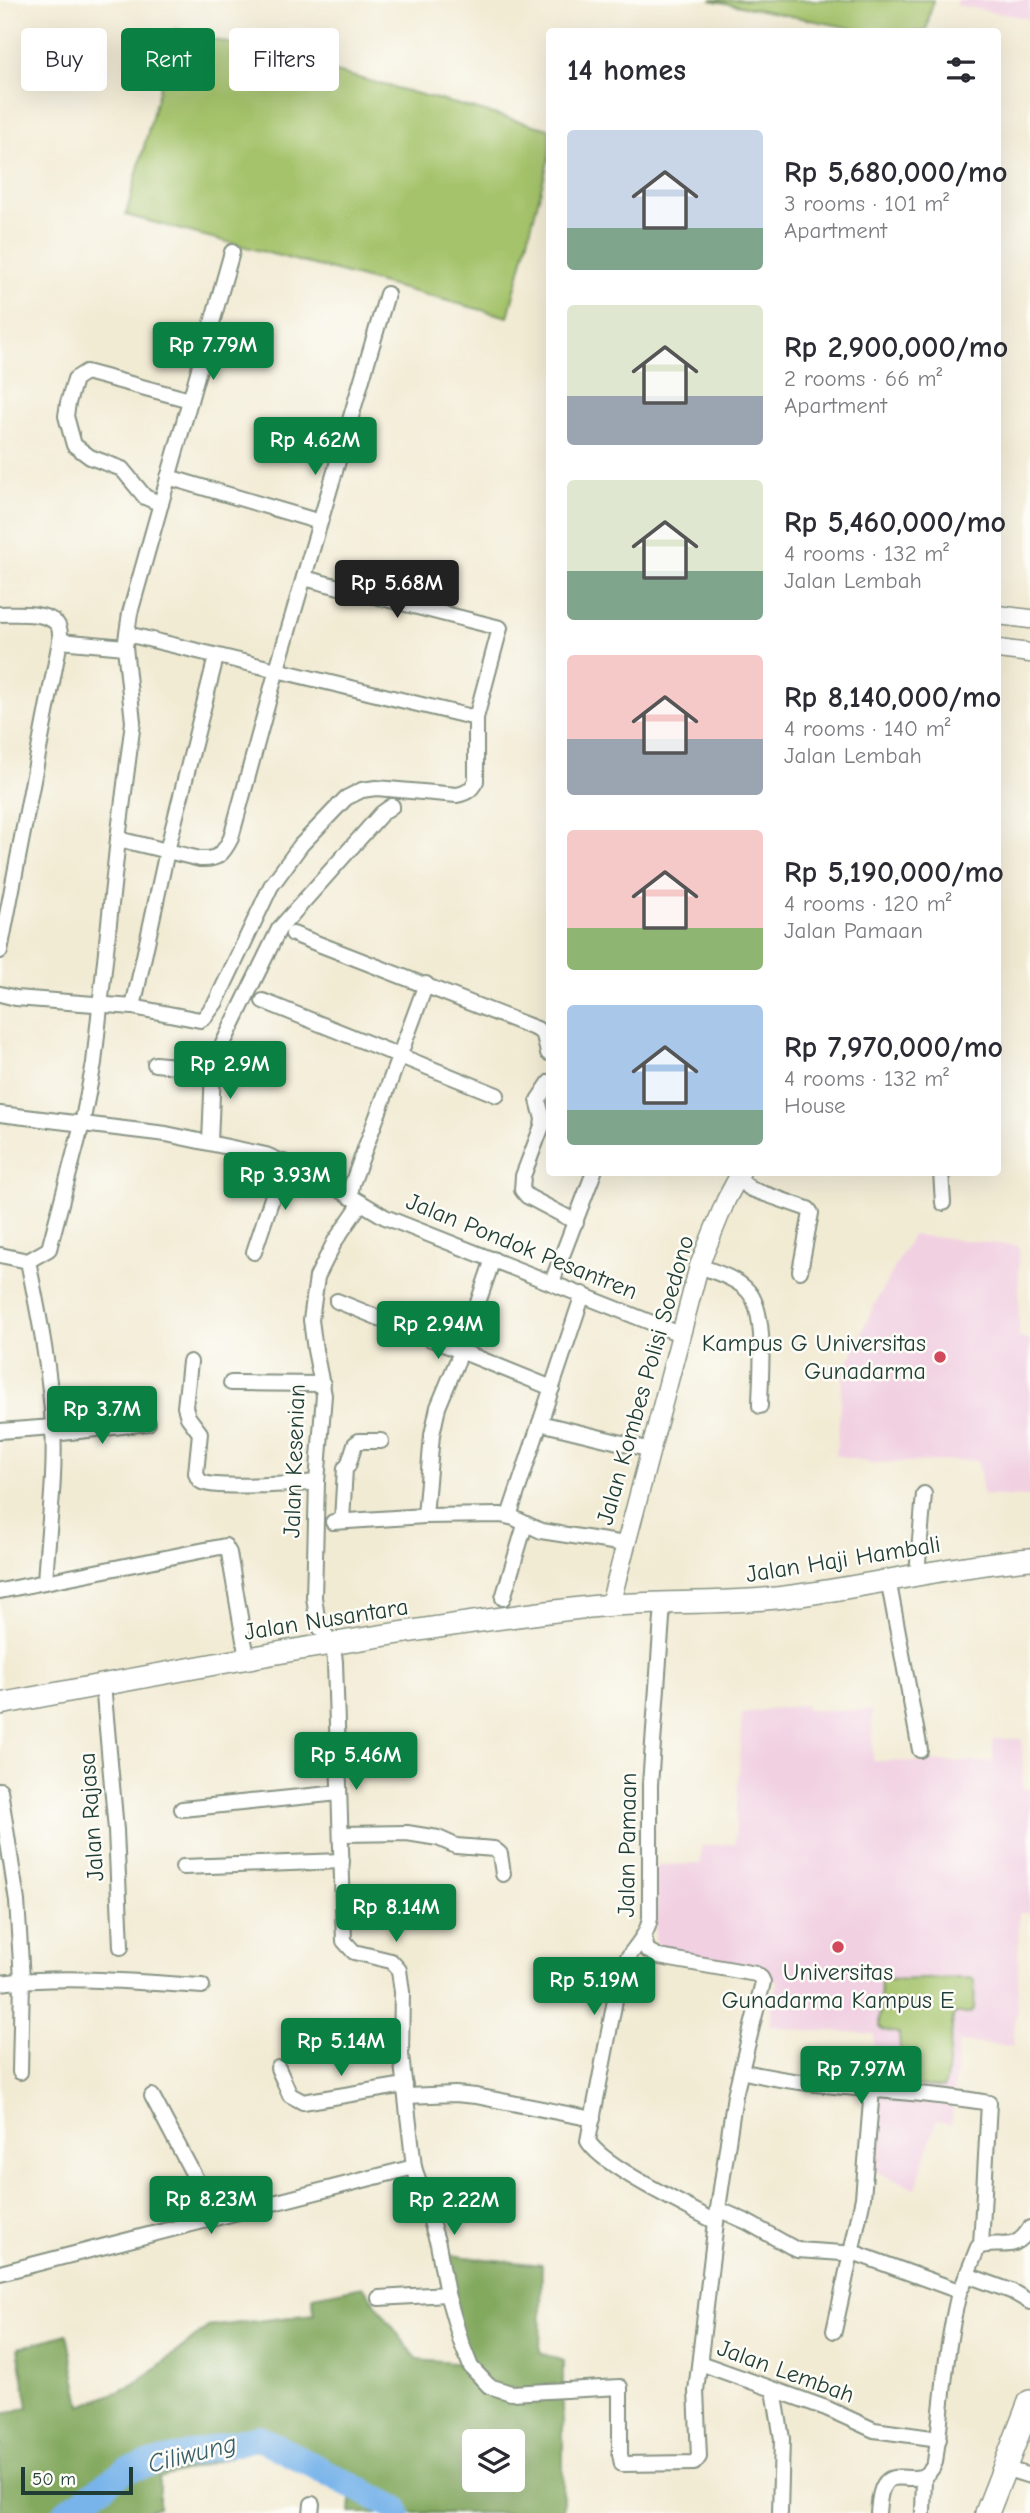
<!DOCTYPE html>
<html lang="en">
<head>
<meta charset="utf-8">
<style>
  :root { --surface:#fff; --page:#f2f2f3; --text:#2b2b33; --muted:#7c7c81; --accent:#0b8043 }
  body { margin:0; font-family:"Comic Neue",sans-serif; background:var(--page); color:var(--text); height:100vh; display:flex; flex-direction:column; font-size:26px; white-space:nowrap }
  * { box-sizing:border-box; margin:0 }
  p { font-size:23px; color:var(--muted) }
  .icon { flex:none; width:38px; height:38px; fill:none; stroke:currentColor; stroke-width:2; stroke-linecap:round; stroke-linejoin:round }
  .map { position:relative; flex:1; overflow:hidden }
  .sheet { position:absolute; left:546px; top:28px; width:455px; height:1148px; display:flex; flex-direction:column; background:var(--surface); border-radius:7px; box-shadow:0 7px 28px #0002 }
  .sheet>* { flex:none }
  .top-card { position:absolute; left:21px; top:28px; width:420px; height:63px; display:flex; gap:14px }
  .buttons { position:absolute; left:462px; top:2429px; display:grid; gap:14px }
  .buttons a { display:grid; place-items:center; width:63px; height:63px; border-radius:7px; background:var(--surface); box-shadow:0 7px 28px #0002; font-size:35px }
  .scale { position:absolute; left:21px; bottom:18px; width:112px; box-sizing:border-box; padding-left:7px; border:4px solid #1f3d34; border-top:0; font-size:19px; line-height:24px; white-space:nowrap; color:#1f3d34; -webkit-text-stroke:5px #fdfcf7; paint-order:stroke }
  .price { position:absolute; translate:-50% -60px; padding:0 16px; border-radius:7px; background:var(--accent); color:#fff; font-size:23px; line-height:46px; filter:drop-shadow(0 2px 4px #0008) }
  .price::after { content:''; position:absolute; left:50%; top:42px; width:21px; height:16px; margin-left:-10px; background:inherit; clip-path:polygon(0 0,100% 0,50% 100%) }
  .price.current { background:#222; color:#fff }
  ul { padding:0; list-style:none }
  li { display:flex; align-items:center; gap:21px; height:175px; padding:0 21px }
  li span { display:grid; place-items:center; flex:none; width:196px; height:140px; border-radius:7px; color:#555 }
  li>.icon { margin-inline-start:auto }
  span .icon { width:84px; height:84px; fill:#fffc; stroke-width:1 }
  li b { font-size:30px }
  h2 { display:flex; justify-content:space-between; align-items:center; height:84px; padding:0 21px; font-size:30px }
  .pill { padding:0 24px; border-radius:7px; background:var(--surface); box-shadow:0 7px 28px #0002; font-size:24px; line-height:63px }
  .pill.current { background:var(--accent); color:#fff }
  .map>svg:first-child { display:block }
  .built { fill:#f1d0e2 }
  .green { fill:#a4c36b; stroke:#628050; stroke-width:2 }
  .forest { fill:#83a95f; stroke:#51734a; stroke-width:2; fill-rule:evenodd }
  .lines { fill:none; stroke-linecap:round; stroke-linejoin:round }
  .river { stroke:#78b4ea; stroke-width:26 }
  .minor-casing { stroke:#889484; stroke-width:18 }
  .tertiary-casing { stroke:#889484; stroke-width:21 }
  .secondary-casing { stroke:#889484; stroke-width:24 }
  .primary-casing { stroke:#889484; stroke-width:26 }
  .minor { stroke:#fff; stroke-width:14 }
  .tertiary { stroke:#fff; stroke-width:18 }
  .secondary { stroke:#fff; stroke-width:21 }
  .primary { stroke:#fff; stroke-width:23 }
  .poi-dot { fill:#d1495b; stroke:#fdfcf7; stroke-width:2.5 }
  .labels { text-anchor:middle; stroke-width:5; stroke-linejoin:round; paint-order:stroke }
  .street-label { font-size:24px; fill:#1f3d34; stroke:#fdfcf7 }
  .poi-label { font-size:24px; fill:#1f3d34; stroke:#fdfcf7; text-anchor:end }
  .water-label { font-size:26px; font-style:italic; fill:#3a616b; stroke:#fdfcf7 }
</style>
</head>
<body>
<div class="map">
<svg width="1030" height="2513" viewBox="0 0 1030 2513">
  <rect width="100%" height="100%" fill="#fdfcf7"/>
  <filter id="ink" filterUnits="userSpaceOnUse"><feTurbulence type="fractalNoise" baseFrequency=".0143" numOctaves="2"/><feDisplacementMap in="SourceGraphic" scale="14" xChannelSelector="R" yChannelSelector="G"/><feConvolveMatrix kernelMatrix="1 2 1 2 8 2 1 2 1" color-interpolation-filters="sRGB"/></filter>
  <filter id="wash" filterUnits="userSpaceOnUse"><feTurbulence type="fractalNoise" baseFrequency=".00686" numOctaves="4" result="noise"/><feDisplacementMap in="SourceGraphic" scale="28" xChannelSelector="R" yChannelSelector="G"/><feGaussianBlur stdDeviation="1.57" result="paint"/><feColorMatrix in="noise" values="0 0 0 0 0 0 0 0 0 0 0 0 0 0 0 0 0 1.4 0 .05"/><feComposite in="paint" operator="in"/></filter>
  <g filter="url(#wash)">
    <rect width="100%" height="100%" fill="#f2ebd4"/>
    <g class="built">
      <polygon points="957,0 1030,0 1030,19 956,5"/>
      <polygon points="912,1235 1019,1246 1019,1338 1030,1339 1030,1497 983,1495 978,1460 872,1463 836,1455 843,1374 874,1306"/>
      <polygon points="805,1705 806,1710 872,1710 873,1761 993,1762 993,1739 1022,1739 1023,1789 1030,1789 1030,1913 1019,1913 1018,1992 1013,2046 959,2042 951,2124 936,2121 916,2188 872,2170 874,2034 834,2031 804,2031 769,2025 777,1981 774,1978 662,1957 655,1938 657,1865 700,1864 702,1845 735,1844 742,1713"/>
    </g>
    <g class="green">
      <polygon points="710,0 933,0 926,31 866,31"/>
      <polygon points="175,29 549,129 549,158 508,317 126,215"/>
      <polygon points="970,1978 974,1980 975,1983 974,2010 969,2014 955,2014 953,2018 946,2083 943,2088 904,2085 902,2081 899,2033 882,2030 879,2027 881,1980"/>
    </g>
    <path class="forest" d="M 438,2254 L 542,2265 L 540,2353 L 563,2361 L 563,2513 L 350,2513 L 352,2489 L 322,2463 L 253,2450 L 159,2478 L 159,2507 L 140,2513 L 0,2513 L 0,2415 L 28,2407 L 18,2348 L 67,2334 L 81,2406 L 133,2386 L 208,2327 L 314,2314 L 313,2296 L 363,2286 L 417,2360 L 466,2364 ZM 474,2441 L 513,2441 L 513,2480 L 474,2480 Z"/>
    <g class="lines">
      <polyline class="river" points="64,2513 126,2470 258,2437 397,2509 398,2513"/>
    </g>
  </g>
  <g filter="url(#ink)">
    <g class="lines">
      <defs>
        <g id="minor">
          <polyline points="168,477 320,522"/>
          <polyline points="161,504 145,497 122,469 90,457 74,445 66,416 68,403 75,379 86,372 190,400"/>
          <path d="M 0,614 C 15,614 46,611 57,624 C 61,629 60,636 60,641 L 0,951"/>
          <polyline points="127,634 476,718"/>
          <polyline points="60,641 125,647"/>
          <path d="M 118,839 L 200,859 C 218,860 223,854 231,838 L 277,669 L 387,294"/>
          <polyline points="293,934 537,1029 544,1035 548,1053"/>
          <path d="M 0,994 L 16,998 L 133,1007 L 200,1020 L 205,1017 L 216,1002 L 271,886 L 301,845 L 346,798 L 362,790 L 376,788 L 457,795 C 467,793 471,790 476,781 L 476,718 L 500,628 L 304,578"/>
          <polyline points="263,1001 497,1095"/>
          <polyline points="133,1007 167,851 216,657"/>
          <polyline points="155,1064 261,1074"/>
          <polyline points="550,1082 538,1100 543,1119 542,1126 523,1176 522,1190 527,1196 576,1222"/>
          <polyline points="0,1114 166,1134 266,1155 325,1181 385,1217 680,1334"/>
          <polyline points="210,1142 213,1070 219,1052 279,929 382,813 392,806"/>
          <polyline points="941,1172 943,1203"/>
          <polyline points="737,1178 751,1189 808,1209 811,1213 800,1271"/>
          <polyline points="350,1197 352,1184 426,984"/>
          <polyline points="361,1203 335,1241 317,1277 311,1320 315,1350 324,1395 317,1482 314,1597 318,1625 333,1644 335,1662 344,1941 354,1952 391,1961 399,1970 402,1992 401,2055 414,2167 438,2244 447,2294 461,2342 471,2367 489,2386 511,2393 620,2387 620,2454 622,2464 694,2463 699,2457 696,2391 716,2222 735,2095 763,1982 761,1978 756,1974 659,1957 647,1950 644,1937"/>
          <polyline points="254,1252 284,1162"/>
          <polyline points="0,1255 28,1261 49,1249 82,1124 94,1063 118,839 133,722 125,647 130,613 232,252"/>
          <path d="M 28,1261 C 39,1315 50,1371 53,1426 C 56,1478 48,1530 45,1582"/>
          <path d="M 699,1266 C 715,1272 736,1278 748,1291 C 768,1313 760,1378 760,1406"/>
          <polyline points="552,1282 594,1172"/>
          <polyline points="337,1301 552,1388"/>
          <path d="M 190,1362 L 185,1407 L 188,1417 L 200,1433 L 196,1473 C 198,1478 197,1479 202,1482 C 214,1489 299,1484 317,1482"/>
          <polyline points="231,1383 323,1384"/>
          <polyline points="540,1423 651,1450"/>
          <polyline points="0,1431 53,1427"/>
          <polyline points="53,1434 148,1423"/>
          <polyline points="425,1516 432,1435 438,1407 461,1352 493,1259"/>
          <polyline points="509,1516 583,1294"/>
          <polyline points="342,1521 345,1468 348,1466 355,1444 359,1441 381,1441"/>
          <polyline points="333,1522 425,1516 501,1515 514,1518 541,1531 625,1544"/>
          <polyline points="917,1574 924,1494"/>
          <polyline points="888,1579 920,1750"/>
          <polyline points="0,1591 225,1546 229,1553 247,1658"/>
          <polyline points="503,1598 525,1525"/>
          <path d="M 663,1604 L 650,1785 L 650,1918 C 647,1939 630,1950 621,1969 L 588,2141 C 602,2166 687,2206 716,2222"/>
          <polyline points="103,1684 116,1830 121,1947"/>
          <polyline points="0,1790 17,1901 22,1979 20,2072"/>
          <polyline points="182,1809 339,1793"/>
          <polyline points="341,1834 407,1833 438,1838 456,1846 494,1849 500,1854 503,1874"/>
          <polyline points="183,1867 342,1861"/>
          <path d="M 0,1983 C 67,1975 135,1982 202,1986"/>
          <polyline points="278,2068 290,2095 303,2102 405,2085"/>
          <path d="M 741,2071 C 822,2091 907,2088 989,2103 L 981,2245"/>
          <polyline points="152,2096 216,2217"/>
          <polyline points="407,2096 455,2094 476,2096 593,2119"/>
          <path d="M 718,2209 L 745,2221 L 797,2250 L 858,2254 L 956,2290 L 962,2287 L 978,2247 C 1001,2239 1013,2255 1030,2228"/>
          <polyline points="427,2211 477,2196"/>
          <polyline points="0,2273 414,2167"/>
          <polyline points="967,2275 1011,2291 1030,2302"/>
          <polyline points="379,2298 447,2294"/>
          <polyline points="834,2331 863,2198 872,2089"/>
          <polyline points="700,2363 826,2408 874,2430 939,2439"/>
          <polyline points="774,2390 782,2439 780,2513"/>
          <polyline points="1004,2468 1030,2476"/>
          <polyline points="311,2513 312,2504"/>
          <path d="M 878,2513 C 879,2504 879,2493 884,2485 C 894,2466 924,2493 935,2462 C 943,2404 945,2347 960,2289"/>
          <polyline points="923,2513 924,2477"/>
        </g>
        <g id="tertiary">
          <polyline points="998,615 1030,619"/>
          <polyline points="998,649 1030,653"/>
          <polyline points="610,1605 699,1266 726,1200 741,1172"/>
        </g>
        <path id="secondary" d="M 0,1704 C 195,1667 391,1630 589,1607 C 654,1600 720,1605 785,1597 C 867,1587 947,1566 1030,1559"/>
        <polyline id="primary" points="987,2513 1030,2402"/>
      </defs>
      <use href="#minor" class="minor-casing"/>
      <use href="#tertiary" class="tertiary-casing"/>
      <use href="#secondary" class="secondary-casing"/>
      <use href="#primary" class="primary-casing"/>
      <use href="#minor" class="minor"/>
      <use href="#tertiary" class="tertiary"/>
      <use href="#secondary" class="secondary"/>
      <use href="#primary" class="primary"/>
    </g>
  </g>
  <g class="poi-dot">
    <circle cx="940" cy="1357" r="7"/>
    <circle cx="838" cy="1947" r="7"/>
  </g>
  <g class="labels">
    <g class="street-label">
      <text transform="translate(522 1246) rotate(22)" y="8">Jalan Pondok Pesantren</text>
      <text transform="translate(645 1380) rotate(-74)" y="8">Jalan Kombes Polisi Soedono</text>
      <text transform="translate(294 1461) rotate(-88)" y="8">Jalan Kesenian</text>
      <text transform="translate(843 1559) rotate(-9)" y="8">Jalan Haji Hambali</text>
      <text transform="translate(326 1619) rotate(-9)" y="8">Jalan Nusantara</text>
      <text transform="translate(91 1817) rotate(-94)" y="8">Jalan Rajasa</text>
      <text transform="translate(627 1845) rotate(-89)" y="8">Jalan Pamaan</text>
      <text transform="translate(786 2371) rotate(20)" y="8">Jalan Lembah</text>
    </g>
    <g class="poi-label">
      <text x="926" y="1351">Kampus G Universitas<tspan x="926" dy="28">Gunadarma</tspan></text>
      <text x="838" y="1980" text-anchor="middle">Universitas<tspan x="838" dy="28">Gunadarma Kampus E</tspan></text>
    </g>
    <g class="water-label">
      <text transform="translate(192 2453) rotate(-14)" y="9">Ciliwung</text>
    </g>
  </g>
</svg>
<div class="buttons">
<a><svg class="icon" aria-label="layers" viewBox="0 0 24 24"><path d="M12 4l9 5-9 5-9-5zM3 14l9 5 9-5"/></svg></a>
</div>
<div class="scale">50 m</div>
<b class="price" style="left:213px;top:382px">Rp 7.79M</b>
<b class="price" style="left:315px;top:477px">Rp 4.62M</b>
<b class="price current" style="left:397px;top:620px">Rp 5.68M</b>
<b class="price" style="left:230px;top:1101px">Rp 2.9M</b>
<b class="price" style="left:285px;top:1212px">Rp 3.93M</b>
<b class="price" style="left:438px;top:1361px">Rp 2.94M</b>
<b class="price" style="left:102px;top:1446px">Rp 3.7M</b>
<b class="price" style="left:356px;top:1792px">Rp 5.46M</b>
<b class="price" style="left:396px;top:1944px">Rp 8.14M</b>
<b class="price" style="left:594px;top:2017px">Rp 5.19M</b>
<b class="price" style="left:341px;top:2078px">Rp 5.14M</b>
<b class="price" style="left:861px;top:2106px">Rp 7.97M</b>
<b class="price" style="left:211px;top:2236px">Rp 8.23M</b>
<b class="price" style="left:454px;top:2237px">Rp 2.22M</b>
<div class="top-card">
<a class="pill">Buy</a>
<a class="pill current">Rent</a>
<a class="pill">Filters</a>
</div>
<section class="sheet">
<h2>14 homes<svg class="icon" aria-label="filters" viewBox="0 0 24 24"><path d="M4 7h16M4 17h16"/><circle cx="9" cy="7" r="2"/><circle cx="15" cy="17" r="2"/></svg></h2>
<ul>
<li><span style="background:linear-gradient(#c9d6e8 70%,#7fa58c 0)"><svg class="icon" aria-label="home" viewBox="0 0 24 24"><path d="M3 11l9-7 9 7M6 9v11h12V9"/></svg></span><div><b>Rp 5,680,000/mo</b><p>3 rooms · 101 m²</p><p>Apartment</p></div></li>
<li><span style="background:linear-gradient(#dfe7d0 65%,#9aa5b1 0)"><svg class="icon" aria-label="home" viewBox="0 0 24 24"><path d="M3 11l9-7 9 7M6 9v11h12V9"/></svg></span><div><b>Rp 2,900,000/mo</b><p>2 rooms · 66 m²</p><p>Apartment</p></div></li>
<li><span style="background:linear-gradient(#dfe7d0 65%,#7fa58c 0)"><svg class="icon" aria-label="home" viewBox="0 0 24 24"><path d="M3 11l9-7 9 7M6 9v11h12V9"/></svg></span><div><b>Rp 5,460,000/mo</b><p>4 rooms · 132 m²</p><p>Jalan Lembah</p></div></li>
<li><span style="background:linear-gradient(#f6c9c9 60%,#9aa5b1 0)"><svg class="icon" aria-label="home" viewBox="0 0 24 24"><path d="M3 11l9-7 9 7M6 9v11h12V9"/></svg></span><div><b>Rp 8,140,000/mo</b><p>4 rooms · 140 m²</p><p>Jalan Lembah</p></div></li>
<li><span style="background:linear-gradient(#f6c9c9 70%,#8fb573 0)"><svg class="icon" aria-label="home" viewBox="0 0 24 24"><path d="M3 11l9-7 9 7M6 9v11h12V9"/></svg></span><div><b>Rp 5,190,000/mo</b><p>4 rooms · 120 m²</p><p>Jalan Pamaan</p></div></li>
<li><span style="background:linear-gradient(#a9c7e8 75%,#7fa58c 0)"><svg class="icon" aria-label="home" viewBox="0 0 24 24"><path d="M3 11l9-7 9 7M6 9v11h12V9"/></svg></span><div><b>Rp 7,970,000/mo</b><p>4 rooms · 132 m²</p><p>House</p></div></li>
</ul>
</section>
</div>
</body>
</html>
